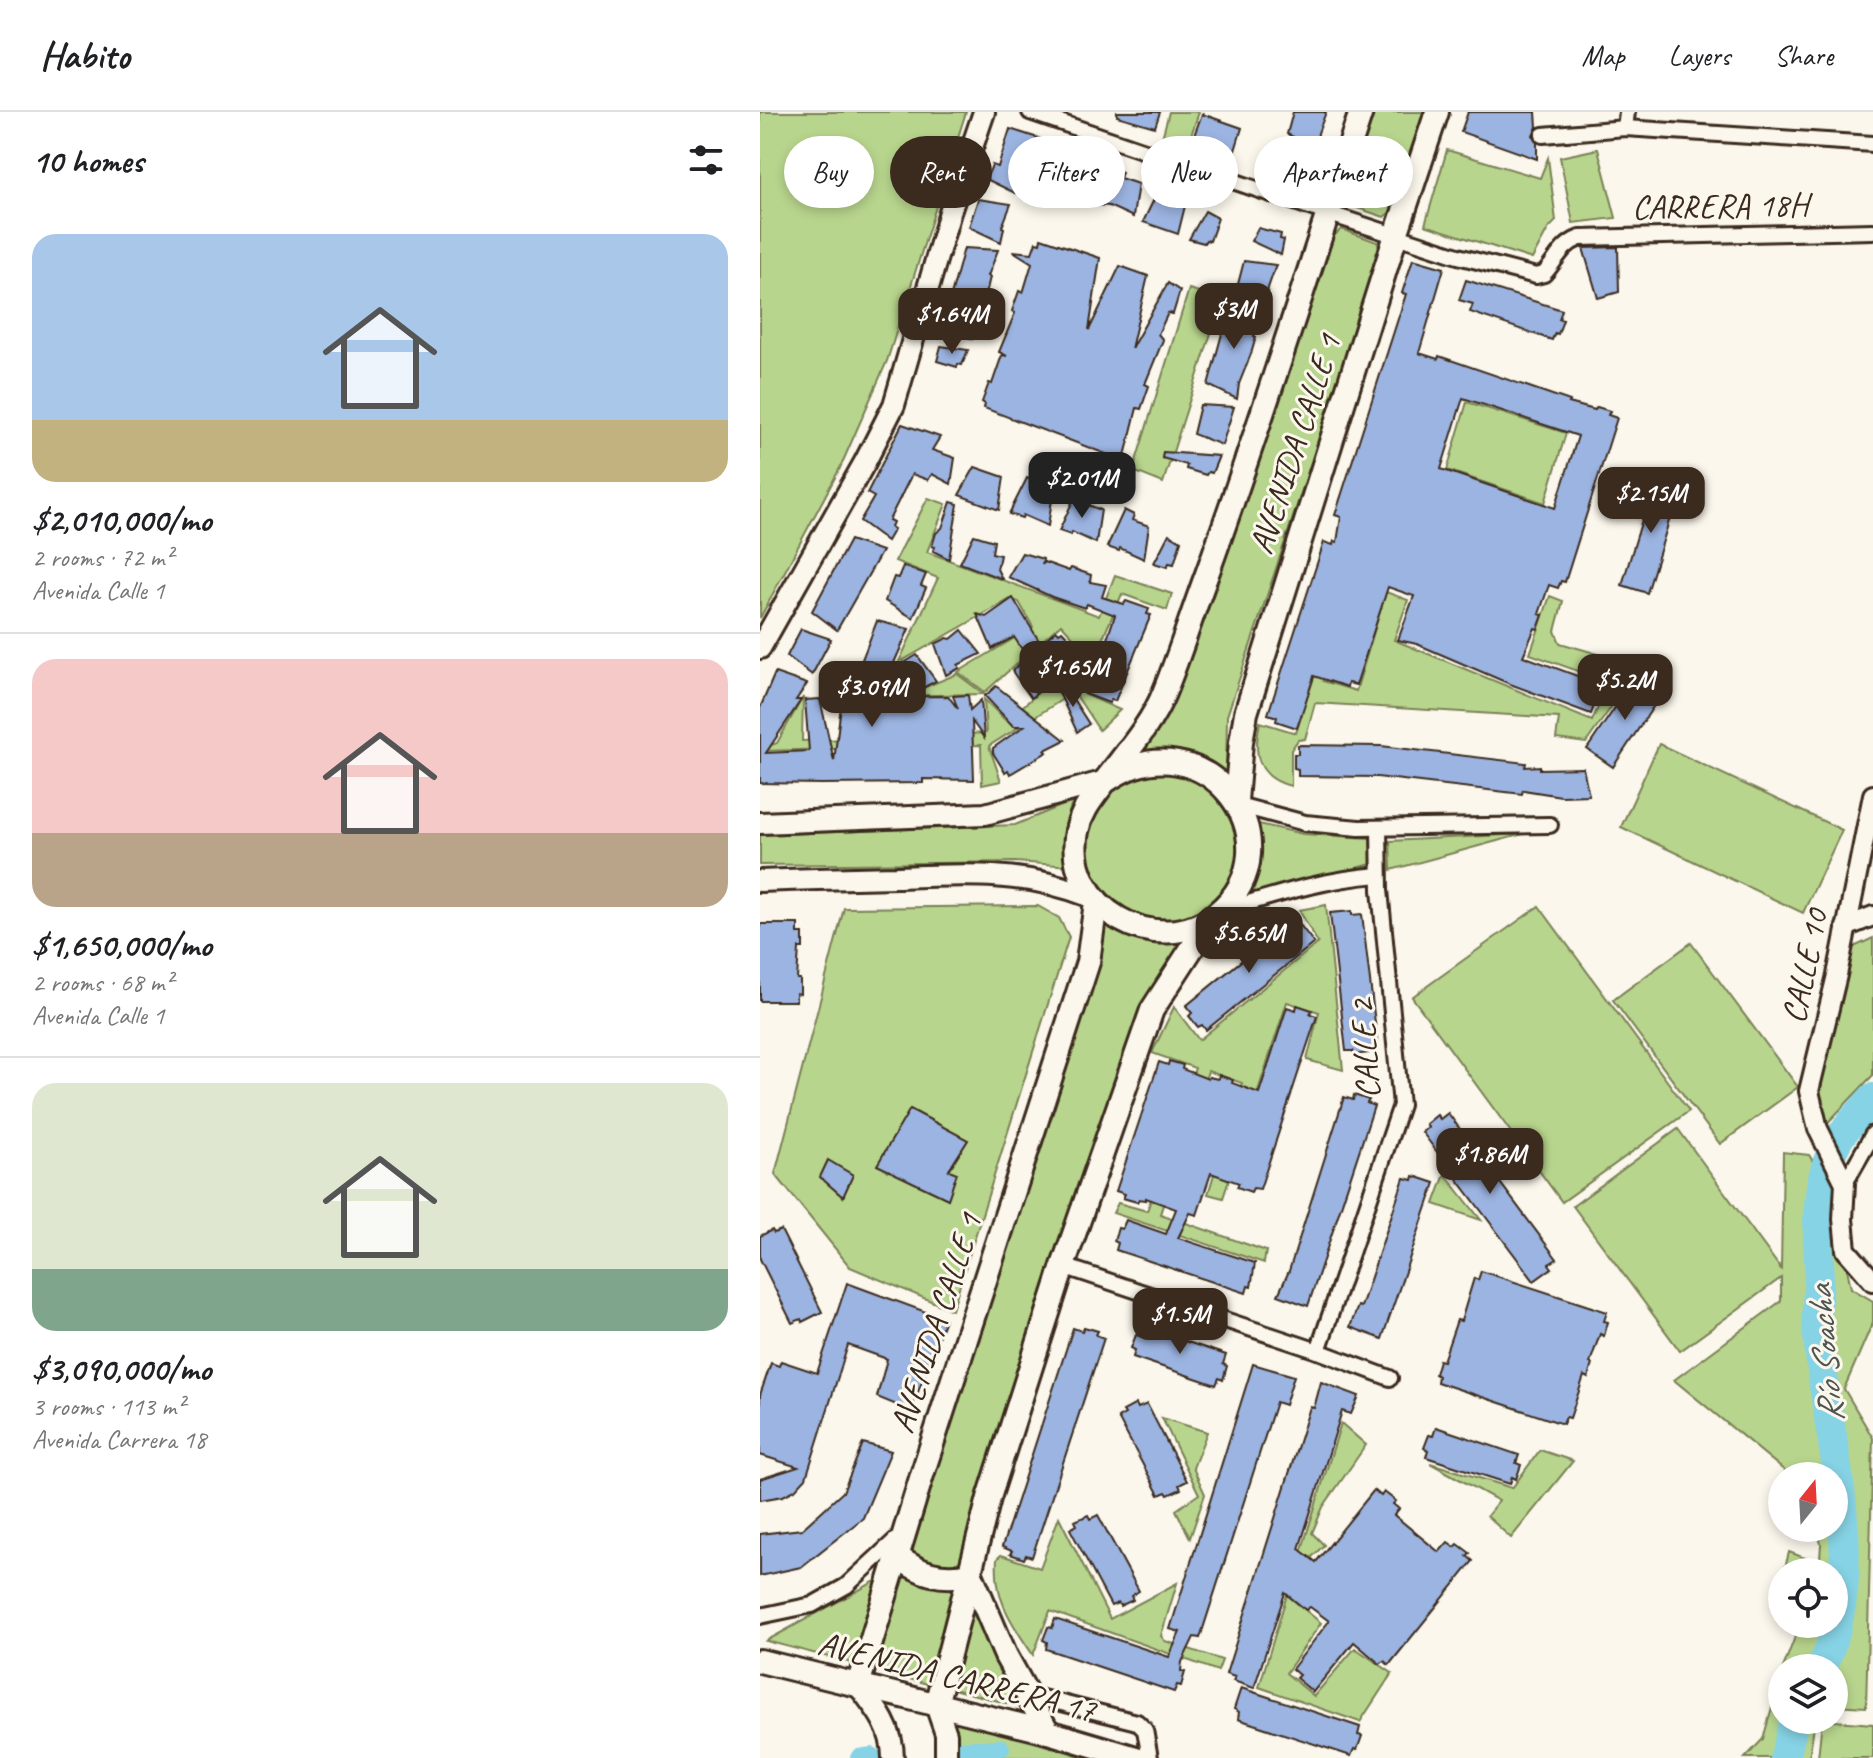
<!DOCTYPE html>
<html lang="en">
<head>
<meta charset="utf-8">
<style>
  :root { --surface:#fff; --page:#f6f6f6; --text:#202124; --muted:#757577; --line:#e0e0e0; --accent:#3b2a1e }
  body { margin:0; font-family:Caveat,sans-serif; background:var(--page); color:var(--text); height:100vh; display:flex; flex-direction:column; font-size:30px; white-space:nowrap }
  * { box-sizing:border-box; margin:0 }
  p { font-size:26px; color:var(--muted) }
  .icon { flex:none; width:44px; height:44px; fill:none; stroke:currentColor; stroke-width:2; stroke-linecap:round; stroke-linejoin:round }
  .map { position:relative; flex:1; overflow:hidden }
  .side { display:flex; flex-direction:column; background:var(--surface); width:760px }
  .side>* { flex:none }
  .top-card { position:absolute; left:24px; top:24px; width:760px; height:72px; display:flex; gap:16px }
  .needle { width:52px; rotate:18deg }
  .fabs { position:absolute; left:1008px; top:1350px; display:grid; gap:16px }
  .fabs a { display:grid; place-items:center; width:80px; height:80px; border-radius:50%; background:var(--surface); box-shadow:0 4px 12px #0003; font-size:40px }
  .price { position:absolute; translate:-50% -68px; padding:0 18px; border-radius:16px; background:var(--accent); color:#fff; font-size:26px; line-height:52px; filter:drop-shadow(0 2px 4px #0008) }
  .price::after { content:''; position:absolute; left:50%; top:48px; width:24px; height:18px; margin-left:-12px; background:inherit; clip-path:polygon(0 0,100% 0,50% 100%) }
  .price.selected { background:#222; color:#fff }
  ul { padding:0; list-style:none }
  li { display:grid; align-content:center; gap:16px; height:424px; padding:0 32px }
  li+li { border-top:2px solid var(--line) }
  li span { display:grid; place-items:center; height:248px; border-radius:24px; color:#555 }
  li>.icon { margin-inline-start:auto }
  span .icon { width:144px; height:144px; fill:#fffc; stroke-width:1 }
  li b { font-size:34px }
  h2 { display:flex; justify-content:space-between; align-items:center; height:96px; padding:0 32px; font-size:34px }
  .pill { padding:0 28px; border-radius:36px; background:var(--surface); box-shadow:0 4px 12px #0003; font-size:28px; line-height:72px }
  .pill.selected { background:var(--accent); color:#fff }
  header { display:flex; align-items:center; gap:48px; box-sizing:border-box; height:112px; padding:0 40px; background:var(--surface); border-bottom:2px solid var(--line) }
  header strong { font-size:38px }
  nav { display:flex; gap:44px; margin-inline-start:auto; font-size:28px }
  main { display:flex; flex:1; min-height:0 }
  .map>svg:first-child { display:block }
  .green { fill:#b8d58d; stroke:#7a8056; stroke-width:2 }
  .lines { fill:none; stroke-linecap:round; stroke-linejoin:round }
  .canal { stroke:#86d3e5; stroke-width:18 }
  .river { stroke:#86d3e5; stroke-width:30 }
  .building { fill:#9cb4e1; stroke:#3b2a1e; stroke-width:2; fill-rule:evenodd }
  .minor-casing { stroke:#3b2a1e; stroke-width:20 }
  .tertiary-casing { stroke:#3b2a1e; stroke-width:24 }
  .secondary-casing { stroke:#3b2a1e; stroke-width:26 }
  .primary-casing { stroke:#3b2a1e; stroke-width:28 }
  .minor { stroke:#fbf7ec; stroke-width:14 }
  .tertiary { stroke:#fbf7ec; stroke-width:18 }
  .secondary { stroke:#fbf7ec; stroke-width:20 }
  .primary { stroke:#fbf7ec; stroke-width:22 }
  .labels { text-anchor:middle; stroke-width:6; stroke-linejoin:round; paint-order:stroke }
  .street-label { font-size:34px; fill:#3b2a1e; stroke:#fbf7ec }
  .water-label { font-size:36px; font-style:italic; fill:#4e5450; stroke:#fbf7ec }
</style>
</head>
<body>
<header>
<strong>Habito</strong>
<nav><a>Map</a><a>Layers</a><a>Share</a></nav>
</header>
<main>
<section class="side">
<h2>10 homes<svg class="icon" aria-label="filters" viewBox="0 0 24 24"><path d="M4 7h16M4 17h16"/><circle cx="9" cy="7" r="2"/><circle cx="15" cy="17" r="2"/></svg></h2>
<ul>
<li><span style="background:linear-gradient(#a9c7e8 75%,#c2b280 0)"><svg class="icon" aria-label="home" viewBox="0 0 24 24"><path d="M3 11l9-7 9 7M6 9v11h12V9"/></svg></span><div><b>$2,010,000/mo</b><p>2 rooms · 72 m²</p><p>Avenida Calle 1</p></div></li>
<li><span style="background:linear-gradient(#f6c9c9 70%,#b9a48a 0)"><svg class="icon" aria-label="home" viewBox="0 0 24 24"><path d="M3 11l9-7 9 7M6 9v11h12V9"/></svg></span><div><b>$1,650,000/mo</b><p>2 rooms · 68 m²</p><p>Avenida Calle 1</p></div></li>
<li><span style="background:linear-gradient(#dfe7d0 75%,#7fa58c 0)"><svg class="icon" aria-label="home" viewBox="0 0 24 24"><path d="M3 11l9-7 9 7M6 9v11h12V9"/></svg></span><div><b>$3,090,000/mo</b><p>3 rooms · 113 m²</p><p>Avenida Carrera 18</p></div></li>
</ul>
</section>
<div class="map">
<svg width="1113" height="1646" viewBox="0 0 1113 1646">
  <rect width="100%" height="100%" fill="#fbf7ec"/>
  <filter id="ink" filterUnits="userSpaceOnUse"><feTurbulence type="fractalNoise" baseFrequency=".0125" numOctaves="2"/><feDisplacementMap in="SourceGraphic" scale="16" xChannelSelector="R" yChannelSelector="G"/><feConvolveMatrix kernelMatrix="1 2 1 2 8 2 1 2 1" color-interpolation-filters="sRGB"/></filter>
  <g filter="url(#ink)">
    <g class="green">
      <polygon points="0,0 206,0 127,249 80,356 0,506"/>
      <polygon points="409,0 439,0 427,35 402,26"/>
      <polygon points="609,0 665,0 633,98 624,105 588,93 582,81"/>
      <polygon points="838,37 856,106 813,111 800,45"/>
      <polygon points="687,38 780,66 788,46 796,109 788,117 772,147 665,113"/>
      <polygon points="581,117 617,130 621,140 467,604 466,664 440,648 375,643 478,407 573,125"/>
      <polygon points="429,177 462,187 403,371 373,359"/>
      <polygon points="707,290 806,321 785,391 687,358"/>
      <polygon points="168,386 186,392 167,440 339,504 355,463 412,482 407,498 362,482 324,569 324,582 360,598 339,618 314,580 229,634 241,669 222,673 221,633 0,639 0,629 9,634 17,631 43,585 42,629 226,621 224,587 246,609 326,539 301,512 225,580 198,560 273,515 259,490 250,487 142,549 156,579 197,562 224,582 123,584 178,466 135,449"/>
      <path d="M 598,430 L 603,433 L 563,569 L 596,579 L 626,480 L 648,488 L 634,528 L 832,609 L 849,570 L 770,542 L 790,484 L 803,489 L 795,519 L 800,531 L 880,554 L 826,631 L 796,627 L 799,606 L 555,591 L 545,627 L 538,628 L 531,638 L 531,674 C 496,665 493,641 500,610 L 536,621 Z"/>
      <polygon points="899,632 1082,718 1043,801 861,715"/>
      <circle cx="402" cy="735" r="76"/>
      <path d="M 313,689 C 302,719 300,724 311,754 L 255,750 L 0,753 L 0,723 L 255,713 Z"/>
      <polygon points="499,712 543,722 610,726 612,752 493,782 502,734"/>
      <polygon points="763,722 631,758 630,729"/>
      <polygon points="566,793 583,958 547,948 559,900 527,890 463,1086 448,1082 482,971 448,959 400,1102 506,1139 504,1151 353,1101 358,1091 387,1099 435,956 392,941 414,895 439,928 558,831 539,798"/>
      <polygon points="278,794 299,806 309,825 192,1198 90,1155 15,1062 84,796"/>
      <polygon points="779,794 929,999 802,1090 652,885"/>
      <path d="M 338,806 C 366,825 391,835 425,830 L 222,1383 L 198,1462 L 145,1446 Z"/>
      <polygon points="1113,826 1113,963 1059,1020 1054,978 1081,841"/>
      <polygon points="931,831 1038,975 960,1032 853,888"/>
      <polygon points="918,1017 1021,1157 1023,1040 1049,1043 1071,1078 1091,1176 1113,1189 1113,1210 1084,1277 1113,1326 1106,1595 1074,1593 1074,1556 1023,1556 1040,1512 1074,1512 1074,1460 1059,1460 1061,1432 1057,1416 1074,1416 1074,1364 1031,1364 914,1268 1021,1189 1021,1166 920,1239 813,1094"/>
      <polygon points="685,1062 721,1108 674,1092"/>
      <polygon points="402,1306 447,1320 433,1356 445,1382 430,1426 416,1398 439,1382"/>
      <polygon points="581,1311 606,1333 563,1395 552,1421 564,1433 534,1463"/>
      <polygon points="780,1338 813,1349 751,1426 727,1404 739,1389 670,1351 752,1376"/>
      <path d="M 299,1405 L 350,1507 L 417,1471 L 401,1524 L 405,1529 L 462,1548 L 458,1559 L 290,1499 L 273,1543 C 251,1510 234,1488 237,1447 L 241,1443 L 280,1456 Z"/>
      <polygon points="1029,1440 1053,1449 1049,1460 1024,1460"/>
      <polygon points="139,1459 198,1475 171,1573 113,1557"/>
      <polygon points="119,1467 92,1551 6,1529"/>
      <polygon points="527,1483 561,1511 526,1561 554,1584 595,1536 632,1561 600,1610 499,1575"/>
      <polygon points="209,1493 261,1595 189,1576"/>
      <polygon points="1022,1560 1022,1608 1055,1608 1049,1646 985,1646 1003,1627"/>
      <polygon points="195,1606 327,1646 193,1645"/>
      <polygon points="1062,1608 1113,1612 1113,1646 1058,1646"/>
    </g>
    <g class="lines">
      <g class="canal">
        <polyline points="190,1638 241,1636"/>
        <polyline points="99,1646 112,1644"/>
      </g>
      <g class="river">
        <path d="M 1061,1556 C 1113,1456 1064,1322 1057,1214 C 1055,1194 1060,1174 1059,1153 C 1057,1112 1055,1066 1078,1028 C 1087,1013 1102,999 1113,986"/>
        <polyline points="1025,1646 1034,1608"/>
      </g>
    </g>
    <g class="building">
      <polygon points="357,0 400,0 395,15 357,4"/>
      <polygon points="533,0 566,0 558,21 556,36 527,22"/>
      <polygon points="708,0 776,0 777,15 773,23 777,31 777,47 701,20"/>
      <polygon points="442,2 482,16 473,45 432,29"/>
      <polygon points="250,17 281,27 268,66 259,62 255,81 226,67 232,53 238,55"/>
      <polygon points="326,31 333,33 324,88 308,81 309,77 307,75 313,55 317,57"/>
      <polygon points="524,42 553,47 547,62 542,60 541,64 521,58"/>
      <polygon points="353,56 362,60 360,66 378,72 373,105 349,94 335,93"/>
      <polygon points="397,81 426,90 418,122 383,110"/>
      <polygon points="218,87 251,92 242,115 244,116 241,130 209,115"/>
      <polygon points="445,99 458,106 450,129 446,128 444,131 429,127"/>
      <polygon points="498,116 521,122 520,127 524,128 521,143 491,129"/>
      <polygon points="281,126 340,146 329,218 360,154 388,164 371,237 408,171 420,179 413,202 408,201 398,222 403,228 385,272 389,274 381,297 377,296 365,344 360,343 359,347 224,296 225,292 222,290 229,271 232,272 242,243 247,244 239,240 255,201 252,199 259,179 263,181 272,151 253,139 272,141 276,130 280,131"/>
      <polygon points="858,135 859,180 838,186 823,136"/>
      <polygon points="204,136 238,138 228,164 230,165 226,182 214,212 216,213 212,227 183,213"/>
      <path d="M 653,147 L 684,156 L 659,241 L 678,247 L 679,244 L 810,289 L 809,291 L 835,298 L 837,295 L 850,299 L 848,303 L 857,306 L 805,470 L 801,469 L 798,476 L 789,473 L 779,502 L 783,503 L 778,517 L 775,516 L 763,544 L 842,573 L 831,602 L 750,572 L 657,532 L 638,528 L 654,484 L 628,475 L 596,573 L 588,571 L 587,575 L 554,564 L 537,616 L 516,609 L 517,605 L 508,602 L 564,430 L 573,433 L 574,429 L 577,430 L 581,405 L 575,403 L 646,182 L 642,181 ZM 703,286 L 818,324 L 795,396 L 681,357 Z"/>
      <polygon points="484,149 516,153 508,176 506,190 477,176"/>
      <polygon points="706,168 802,198 799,207 803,208 798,222 795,221 792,228 710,200 713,192 699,188"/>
      <polygon points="469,196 502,201 494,224 496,225 491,242 479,272 477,287 448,273"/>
      <polygon points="181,234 208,238 202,253 198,252 197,255 177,249"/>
      <polygon points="440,293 474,295 462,333 433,322"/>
      <polygon points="142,312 180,325 172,338 195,346 191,372 172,362 168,368 152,362 129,408 133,410 131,415 134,417 127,429 100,409 114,385 107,381"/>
      <polygon points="403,340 459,344 452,361 448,360 446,363 426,357 427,353 402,346"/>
      <polygon points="215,355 244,365 239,398 199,383"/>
      <polygon points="895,365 920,373 887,481 862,473"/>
      <polygon points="267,366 276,370 274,375 293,381 288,414 263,403 262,406 249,402"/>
      <polygon points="316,382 326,386 323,391 341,398 336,431 312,420 311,423 299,419"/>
      <polygon points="191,390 198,392 189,447 173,439 175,435 172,434 176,421 182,416"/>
      <polygon points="364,398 374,403 372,408 389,414 384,447 360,436 359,439 347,435"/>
      <polygon points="409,422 421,429 414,452 409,451 407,455 394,451"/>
      <polygon points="214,423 234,429 232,441 240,443 237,457 242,467 200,451"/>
      <polygon points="90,428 122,439 77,518 52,499"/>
      <polygon points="262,441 283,447 282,453 284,450 309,459 311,456 331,463 330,470 346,473 342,485 364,492 366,489 389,497 387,502 391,503 355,589 351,588 349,591 325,582 340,538 343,539 355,503 327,492 325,496 292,485 248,465"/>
      <polygon points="143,454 166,462 161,474 166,476 153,506 125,489 134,465 138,466"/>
      <polygon points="253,486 281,532 296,518 299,521 302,519 322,540 279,575 281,577 271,586 252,559 267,545 254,525 232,537 217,502 226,505"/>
      <polygon points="117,509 149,517 119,585 188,584 198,597 193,584 208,583 210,598 221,588 224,626 212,609 214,668 163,667 163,671 62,672 0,671 0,596 15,561 47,572 36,588 41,588 6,641 49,639 45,588 60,587 74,649 82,586 87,586"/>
      <polygon points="41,517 71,527 52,563 27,544"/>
      <polygon points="202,518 221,542 198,553 200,556 186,563 175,532 187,526 191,527"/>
      <polygon points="157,543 176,569 159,578 144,551"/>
      <polygon points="875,566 883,571 885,567 897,576 895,579 901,583 853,655 827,637"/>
      <polygon points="304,573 329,612 317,620 297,576"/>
      <polygon points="236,574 305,628 285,638 287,640 250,662 248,658 245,660 233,641 233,636 264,614 253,614 225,584"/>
      <polygon points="538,633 621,634 766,651 765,655 780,654 780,657 823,656 829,683 801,684 763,678 762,682 617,665 538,664 538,657 534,656 534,642 538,642"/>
      <polygon points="592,799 592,803 602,802 618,936 608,937 609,941 595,943 593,939 586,939 570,801"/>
      <polygon points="530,809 536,817 540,813 554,831 446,918 442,913 438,915 429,904 432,901 426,894"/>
      <polygon points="0,812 38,812 38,821 43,821 43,836 39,836 37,867 40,867 40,882 36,881 36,889 0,889"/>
      <polygon points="537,893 552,898 550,902 557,904 500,1077 493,1076 491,1080 477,1075 479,1071 451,1061 437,1103 430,1101 418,1126 495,1151 491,1175 488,1174 486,1181 356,1138 358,1131 354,1129 358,1116 362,1117 366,1108 406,1122 416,1097 386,1086 386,1088 379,1087 377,1090 363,1086 365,1082 356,1079 399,950 408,953 409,949 423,953 422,957 448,967 449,965 458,967 459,963 473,968 472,971 499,981 527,895 536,898"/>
      <polygon points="594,983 609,988 607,991 614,994 548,1194 518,1183 529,1159 584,985 593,988"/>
      <polygon points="150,997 208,1028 189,1058 197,1061 188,1087 117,1053"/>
      <polygon points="688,1001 797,1147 789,1152 792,1156 774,1169 662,1020 668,1015 666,1012 677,1003 680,1007"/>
      <polygon points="68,1048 93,1063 83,1085 60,1065"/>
      <polygon points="654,1064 675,1071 622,1227 590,1215 598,1194 601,1195 644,1066 653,1068"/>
      <polygon points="12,1118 14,1121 21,1118 62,1200 42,1210 41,1207 32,1211 0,1147 0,1124"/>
      <polygon points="721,1159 847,1200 844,1209 848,1210 844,1224 840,1222 830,1251 832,1252 828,1266 824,1264 810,1306 806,1305 803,1312 677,1270 678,1264 675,1262 679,1248 683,1249 697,1208 701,1209 714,1166 718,1168"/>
      <polygon points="87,1171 185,1207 151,1299 117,1285 127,1247 88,1233 46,1366 35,1378 23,1384 0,1388 0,1367 38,1355 0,1343 0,1283 11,1251 19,1254 21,1249 57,1261"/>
      <polygon points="324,1215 338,1219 336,1223 344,1226 272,1445 266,1443 264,1447 250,1442 252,1439 242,1435 313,1216 322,1219"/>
      <polygon points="383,1215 466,1243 463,1252 467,1254 463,1268 459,1266 456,1273 373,1245 375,1238 371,1236 376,1223 380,1224"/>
      <polygon points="493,1252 534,1264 525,1293 516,1290 440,1526 434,1525 422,1550 421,1559 425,1560 421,1574 417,1573 414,1580 286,1537 287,1530 283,1528 288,1515 292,1516 295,1507 409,1545 420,1520 410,1517"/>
      <polygon points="561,1270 599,1284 591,1302 582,1299 539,1437 556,1450 614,1378 621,1384 624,1380 636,1389 633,1392 639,1397 634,1403 679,1440 688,1430 695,1435 698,1432 710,1441 707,1444 713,1449 629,1553 624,1549 620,1552 594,1530 553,1580 536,1566 539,1563 532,1557 569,1509 550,1495 546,1498 525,1481 494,1576 473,1569 475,1565 466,1562 550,1295 554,1296"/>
      <polygon points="376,1292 378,1296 387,1292 427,1369 419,1373 421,1377 408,1383 406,1380 399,1383 358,1306 365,1302 363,1299"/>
      <polygon points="676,1315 759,1343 756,1351 761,1353 756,1367 752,1365 750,1372 666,1345 668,1338 664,1336 669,1323 673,1324"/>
      <polygon points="103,1331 131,1339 103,1406 41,1455 0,1464 0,1422 42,1417 83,1380"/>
      <polygon points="328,1403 330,1407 338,1403 379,1479 371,1484 373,1488 360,1494 358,1491 351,1494 310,1417 317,1413 315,1409"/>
      <polygon points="481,1576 600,1615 598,1623 602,1624 597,1638 594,1637 591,1644 478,1607 479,1600 474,1597"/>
    </g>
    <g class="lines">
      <defs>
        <g id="minor">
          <path d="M 270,0 L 567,101 L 698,144 L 776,164 L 784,162 C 797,148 801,133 820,126 L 1113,119"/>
          <polyline points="865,16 867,0"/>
          <polyline points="783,23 865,16 1113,32"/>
          <polyline points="478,693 545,711 599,716 790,713"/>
          <path d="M 459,800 C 512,784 563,767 619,763"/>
          <polyline points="1085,1071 1113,1022"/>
          <polyline points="303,1154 558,1239 630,1266"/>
          <polyline points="558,1239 641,993 620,778 619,716"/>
          <polyline points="0,1504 52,1493 86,1474 140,1424"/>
          <polyline points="266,1582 377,1610 385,1618 390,1646"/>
        </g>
        <g id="tertiary">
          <polyline points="1113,683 1077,863 1049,979 1058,1017 1085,1071 1083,1107 1086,1138 1113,1169"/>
          <polyline points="1086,815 1113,804"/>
        </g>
        <g id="secondary">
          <polyline points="0,536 105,350 134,293 190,100 224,0"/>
          <polyline points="0,711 225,702 346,669"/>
          <path d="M 0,769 C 46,767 91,766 137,765 C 205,762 267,759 332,785"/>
          <path d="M 98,1573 C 116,1596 133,1616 133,1646"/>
          <polyline points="176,1593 186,1622 186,1646"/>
        </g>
        <g id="primary">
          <path d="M 346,669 C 445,600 541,732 457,801 C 398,850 302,795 317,719 C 322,696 335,684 348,665 C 367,640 392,611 404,581 C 420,542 432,502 447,462 C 502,309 550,154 601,0"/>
          <polyline points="476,689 481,630 486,601 636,123 677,0"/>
          <path d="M 137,1444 C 160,1462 181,1468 211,1462 L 246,1544 L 288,1620"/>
          <polyline points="0,1549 288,1620 376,1646"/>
          <polyline points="98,1573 162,1363 328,850 336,790"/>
          <polyline points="176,1593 229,1386 303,1154 392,898 452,805"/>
        </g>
      </defs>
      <use href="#minor" class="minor-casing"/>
      <use href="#tertiary" class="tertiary-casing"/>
      <use href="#secondary" class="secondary-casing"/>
      <use href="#primary" class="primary-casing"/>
      <use href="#minor" class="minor"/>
      <use href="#tertiary" class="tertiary"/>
      <use href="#secondary" class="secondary"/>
      <use href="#primary" class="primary"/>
    </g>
  </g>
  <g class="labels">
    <g class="street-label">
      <text transform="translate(960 93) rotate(-1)" y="12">CARRERA 18H</text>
      <text transform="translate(534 332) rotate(-72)" y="12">AVENIDA CALLE 1</text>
      <text transform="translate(1044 854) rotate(-78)" y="12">CALLE 10</text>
      <text transform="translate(604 937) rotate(-94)" y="12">CALLE 2</text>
      <text transform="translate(175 1211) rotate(-72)" y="12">AVENIDA CALLE 1</text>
      <text transform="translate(197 1564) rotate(14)" y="12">AVENIDA CARRERA 17</text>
    </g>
    <g class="water-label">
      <text transform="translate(1064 1242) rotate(-95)" y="13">Río Soacha</text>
    </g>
  </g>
</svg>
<div class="fabs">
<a><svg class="needle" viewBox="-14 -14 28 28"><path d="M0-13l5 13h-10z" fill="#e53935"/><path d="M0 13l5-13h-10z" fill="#757577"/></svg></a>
<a><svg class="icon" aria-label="locate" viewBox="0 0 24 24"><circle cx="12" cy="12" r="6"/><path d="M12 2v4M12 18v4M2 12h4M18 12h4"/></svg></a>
<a><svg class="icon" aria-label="layers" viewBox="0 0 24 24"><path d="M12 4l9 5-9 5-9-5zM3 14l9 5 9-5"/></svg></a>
</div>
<b class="price" style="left:474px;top:239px">$3M</b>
<b class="price" style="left:192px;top:244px">$1.64M</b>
<b class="price selected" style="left:322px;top:408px">$2.01M</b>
<b class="price" style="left:891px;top:423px">$2.15M</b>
<b class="price" style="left:313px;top:597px">$1.65M</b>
<b class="price" style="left:865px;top:610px">$5.2M</b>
<b class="price" style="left:112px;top:617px">$3.09M</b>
<b class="price" style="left:489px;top:863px">$5.65M</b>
<b class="price" style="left:730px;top:1084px">$1.86M</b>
<b class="price" style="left:420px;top:1244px">$1.5M</b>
<div class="top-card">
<a class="pill">Buy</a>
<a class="pill selected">Rent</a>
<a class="pill">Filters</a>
<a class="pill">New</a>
<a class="pill">Apartment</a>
</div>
</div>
</main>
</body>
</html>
